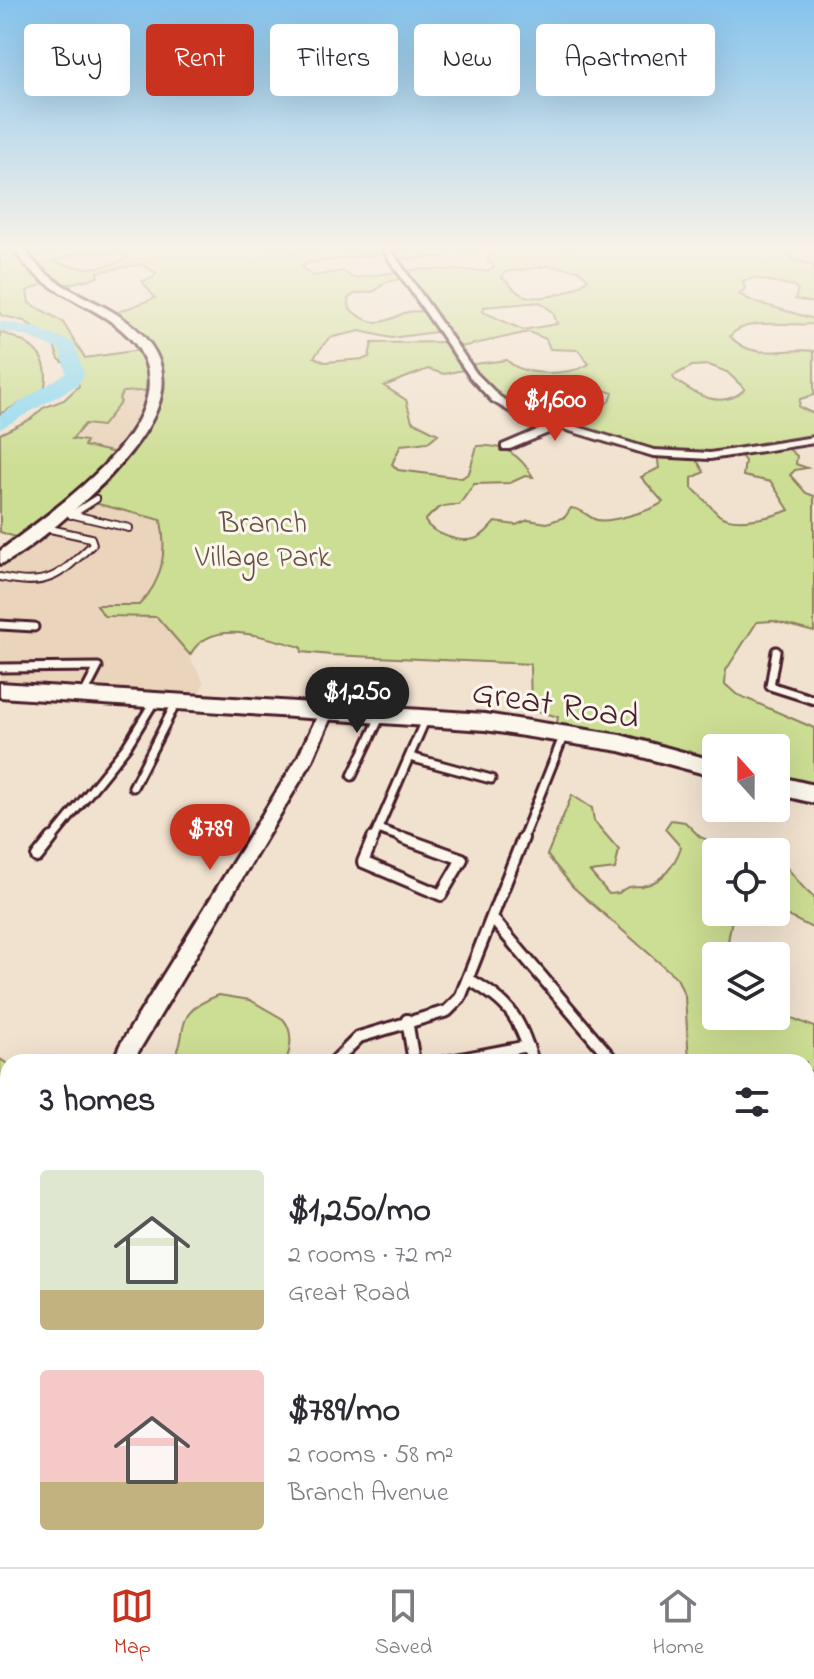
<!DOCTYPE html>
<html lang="en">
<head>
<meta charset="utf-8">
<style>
  :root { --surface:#fff; --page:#f7f7f7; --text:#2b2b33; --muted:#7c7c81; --line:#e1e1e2; --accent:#c8321e }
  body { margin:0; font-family:"Indie Flower",sans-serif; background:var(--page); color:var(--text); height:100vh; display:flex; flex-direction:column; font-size:30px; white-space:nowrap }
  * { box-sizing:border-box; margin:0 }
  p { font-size:26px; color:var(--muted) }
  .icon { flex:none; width:44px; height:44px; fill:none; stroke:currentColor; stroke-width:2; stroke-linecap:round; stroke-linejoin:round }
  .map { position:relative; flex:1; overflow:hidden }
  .panel { position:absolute; left:0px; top:1054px; width:814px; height:514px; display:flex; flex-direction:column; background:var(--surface); border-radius:24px 24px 0 0; box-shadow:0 8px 32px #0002 }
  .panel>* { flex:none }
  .banner { position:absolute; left:24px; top:24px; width:766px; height:72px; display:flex; gap:16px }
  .needle { width:52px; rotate:339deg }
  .tools { position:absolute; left:702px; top:734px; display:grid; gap:16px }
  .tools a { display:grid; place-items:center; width:88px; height:88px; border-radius:8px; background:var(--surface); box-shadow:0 8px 32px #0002; font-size:40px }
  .price { position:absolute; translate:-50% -68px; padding:0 18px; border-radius:28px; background:var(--accent); color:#fff; font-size:26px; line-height:52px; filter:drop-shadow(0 2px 4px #0008) }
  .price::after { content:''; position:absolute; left:50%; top:48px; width:24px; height:18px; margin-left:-12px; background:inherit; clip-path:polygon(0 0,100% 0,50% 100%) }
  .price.active { background:#222; color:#fff }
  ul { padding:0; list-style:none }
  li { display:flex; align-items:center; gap:24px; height:200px; padding:0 40px }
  li span { display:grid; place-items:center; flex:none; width:224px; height:160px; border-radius:8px; color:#555 }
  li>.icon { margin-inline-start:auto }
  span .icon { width:96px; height:96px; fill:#fffc; stroke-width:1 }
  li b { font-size:34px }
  h2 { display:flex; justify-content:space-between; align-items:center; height:96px; padding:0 40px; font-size:34px }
  .tag { padding:0 28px; border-radius:8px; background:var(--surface); box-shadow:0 8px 32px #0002; font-size:28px; line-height:72px }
  .tag.active { background:var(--accent); color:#fff }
  .tabs { display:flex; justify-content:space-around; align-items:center; height:112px; border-top:2px solid var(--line); background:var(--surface); font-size:22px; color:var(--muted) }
  .tabs a { display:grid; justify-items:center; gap:4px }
  .tabs .active { color:var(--accent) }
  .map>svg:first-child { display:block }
  .built { fill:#ead4bb }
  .green { fill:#ccde93; stroke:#8b7e5f; stroke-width:2; fill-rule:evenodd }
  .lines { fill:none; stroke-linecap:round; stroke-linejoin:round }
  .river { fill:#90d9f1; fill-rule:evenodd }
  .service-far3-casing { stroke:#4a1f2b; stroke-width:10 }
  .service-far2-casing { stroke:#4a1f2b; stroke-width:13 }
  .service-far1-casing { stroke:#4a1f2b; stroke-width:16 }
  .service-casing { stroke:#4a1f2b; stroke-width:18 }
  .minor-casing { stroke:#4a1f2b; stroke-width:6 }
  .secondary-casing { stroke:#4a1f2b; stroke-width:6 }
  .service-far3 { stroke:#fbf7ec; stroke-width:6 }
  .service-far2 { stroke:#fbf7ec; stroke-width:7 }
  .service-far1 { stroke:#fbf7ec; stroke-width:10 }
  .service { stroke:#fbf7ec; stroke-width:12 }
  .minor { fill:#fbf7ec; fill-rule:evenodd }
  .secondary { fill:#fbf7ec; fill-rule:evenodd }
  .labels { text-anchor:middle; stroke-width:6; stroke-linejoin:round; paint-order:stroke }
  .far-park-label { font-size:30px; fill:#6a4f45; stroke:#fbf7ec }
  .street-label { font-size:36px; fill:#4a1f2b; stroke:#fbf7ec }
</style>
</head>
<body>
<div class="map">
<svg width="814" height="1567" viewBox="0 0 814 1567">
  <rect width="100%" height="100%" fill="#f1e2cf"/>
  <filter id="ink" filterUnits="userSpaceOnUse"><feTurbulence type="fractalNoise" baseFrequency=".0125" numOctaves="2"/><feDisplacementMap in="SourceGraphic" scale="16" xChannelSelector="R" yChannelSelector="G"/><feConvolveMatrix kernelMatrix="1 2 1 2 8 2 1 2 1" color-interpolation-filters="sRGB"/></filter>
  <g filter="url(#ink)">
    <g class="built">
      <polygon points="157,390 121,454 95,450 84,446 85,442 72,439 85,424 102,426 121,403 118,399 123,391"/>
      <polygon points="97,478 148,493 159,512 165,542 156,588 140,605 98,605 108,618 157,616 179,639 204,682 195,706 0,694 0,558"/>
    </g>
    <g class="green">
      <path d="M 68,249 L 284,249 C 291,255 369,249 386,249 L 391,254 L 414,249 L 480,249 L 475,253 L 449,252 L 442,257 L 394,259 L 389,255 L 360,256 L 307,263 L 302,268 L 314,276 L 343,271 L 353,278 L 420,269 L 488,271 L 494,267 L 487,259 L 494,255 L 491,249 L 795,249 L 792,259 L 814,265 L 814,303 L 795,299 L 798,290 L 794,286 L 754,278 L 743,281 L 745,289 L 739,294 L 752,301 L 814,319 L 814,324 C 790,327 747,316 730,336 C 752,362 785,347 814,351 L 814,395 L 800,399 L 799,407 L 814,414 L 814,439 L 783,444 L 797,456 L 796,464 L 807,468 L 795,470 L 790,475 L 806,493 L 814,496 L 814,632 L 773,621 L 757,622 L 726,670 L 725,684 L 736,694 L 814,728 L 814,798 L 776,789 L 776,748 L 716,748 L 716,774 L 555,733 L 558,717 L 531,709 L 530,664 L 331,655 L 302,652 L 301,647 C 266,638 211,616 190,655 L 157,617 L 104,616 L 97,605 L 139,605 C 163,581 167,553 161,520 L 86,501 L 108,482 L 97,479 L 21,539 L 0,532 L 0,434 L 31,419 L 43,408 L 64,400 L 79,386 L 74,371 L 59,359 L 51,338 L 24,321 L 0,315 L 0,254 L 20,251 L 26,259 ZM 82,251 L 94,254 L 123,251 L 127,258 C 106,270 76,271 55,261 ZM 141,264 L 156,273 L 153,278 L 142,281 L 155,298 L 110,315 L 147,349 L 85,358 L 62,321 L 29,303 L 27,291 L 50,281 L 61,286 L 98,277 L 98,272 ZM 549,266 L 578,270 L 588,279 C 575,293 531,306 515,290 C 511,286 508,282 502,278 L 505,272 ZM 406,278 L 428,311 C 421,312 408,310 402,314 C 381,325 369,326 350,309 L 348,299 L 354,294 L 375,291 L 386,282 ZM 540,302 L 553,312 L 557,324 L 523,330 L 483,312 L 484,307 ZM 360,331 L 391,338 L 443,331 L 448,342 L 372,343 L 369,357 L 364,359 L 325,362 L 314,357 L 329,338 ZM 529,332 L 546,339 L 550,349 L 578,350 L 589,364 C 571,376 522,377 507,360 L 466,365 L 456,348 ZM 709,365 L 727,372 L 745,389 C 723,411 695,395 674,379 L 673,376 L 692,366 ZM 428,369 L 444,374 L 468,369 L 496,399 L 537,418 L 557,402 L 543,398 L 537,391 L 554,379 L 566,379 L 613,393 C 609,407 602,403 593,409 C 586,413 579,424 572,430 L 657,453 L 659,468 L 641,477 L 663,502 C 653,510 606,525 594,519 C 584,514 584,510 571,508 L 565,517 L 547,523 L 528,520 L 516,525 L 495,522 C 489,528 483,537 474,539 C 460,543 432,534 425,521 C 436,508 442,504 459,505 L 474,484 L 510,483 L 525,476 L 533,477 C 520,454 503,444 477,446 L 469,473 L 462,478 L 398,470 L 392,464 L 401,445 L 428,442 L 438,434 L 412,421 L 406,400 L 384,386 ZM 157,390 L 121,454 L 84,446 L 86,441 L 72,439 L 85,424 L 102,426 L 121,402 L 119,399 L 123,392 ZM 737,451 L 745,461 L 743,476 L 771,482 L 789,510 C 773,517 734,526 719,515 C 710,507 702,496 692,488 L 692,478 L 704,472 L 695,457 Z"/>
      <path d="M 0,332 C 30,342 53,355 44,391 L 0,414 Z"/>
      <path d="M 572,795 L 592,808 L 594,821 L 619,850 L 615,869 L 590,872 L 609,894 L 619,893 C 628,885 631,887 642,886 C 663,883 675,864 681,847 L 665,829 L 671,820 L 685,822 L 700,837 L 728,848 L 727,852 L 716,852 L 716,912 L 728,912 L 732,919 L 727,947 L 738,956 L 716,956 L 716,1016 L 776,1016 L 776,986 L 787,1016 L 814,1027 L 814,1070 L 806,1071 L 806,1062 L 689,1062 L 685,996 L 677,978 L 573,887 L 547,855 Z"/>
      <path d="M 776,860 C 793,868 797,886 814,897 L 814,929 L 776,910 Z"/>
      <path d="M 219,995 L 250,1000 L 283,1019 C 293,1030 292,1049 285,1062 L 170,1062 C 194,1036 165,1015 219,995 Z"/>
      <polygon points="0,1059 8,1064 8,1560 33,1560 27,1567 0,1567"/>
    </g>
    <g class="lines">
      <polygon class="river" points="0,321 34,327 74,343 84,373 79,384 0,429 0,415 66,373 60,350 24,335 0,331"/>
      <defs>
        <g id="service-far3">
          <polyline points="71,515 96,499"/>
          <polyline points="74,515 129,528"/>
          <path d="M 0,577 C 48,588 59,576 93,544 L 91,538 L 41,527"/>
        </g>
        <g id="service-far2">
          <polyline points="0,625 34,627"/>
          <polyline points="776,651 770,686 814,700"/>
          <polyline points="0,668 98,667 84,694"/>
          <polyline points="410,757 491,779"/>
          <polyline points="352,776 381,715"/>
          <polyline points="133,787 177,701"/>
          <polyline points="378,829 409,840"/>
          <polyline points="51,840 127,746 155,700"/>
          <polyline points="373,840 426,718"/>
          <polyline points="522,840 565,732"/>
        </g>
        <g id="service-far1">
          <polyline points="373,838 363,862 441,895 462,859 403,838"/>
          <polyline points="37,857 52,838"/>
          <polyline points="492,918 614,1062"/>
          <path d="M 468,979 C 510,1002 519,1017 533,1062"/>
          <polyline points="407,1020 414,1062"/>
          <polyline points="334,1062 359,1037 447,1011 460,998 523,838"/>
          <polyline points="445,1062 528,1046"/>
        </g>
        <g id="service">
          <polyline points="806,1239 814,1246"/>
          <polyline points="330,1560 331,1567"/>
          <polyline points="121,1567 126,1560"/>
        </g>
        <g id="minor">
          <polygon points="382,249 390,249 476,373 500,397 522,410 654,450 710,453 814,437 814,443 710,459 653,456 560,428 510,449 502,449 502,445 549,425 514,414 492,401 470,377"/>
          <polygon points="327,705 334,710 311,763 134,1059 127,1062 120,1059 117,1052 120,1045 298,757 322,706"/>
        </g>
        <g id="secondary">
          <path d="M 14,249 L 25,249 C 45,283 81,293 113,312 C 195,362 162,420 110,476 C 92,495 22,559 0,564 L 0,551 C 65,501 225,396 106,318 C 72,296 36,286 14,249 Z"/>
          <polygon points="0,683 485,714 620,735 716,761 716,777 620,751 485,730 0,697"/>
          <polygon points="776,776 814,785 814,803 776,794"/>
        </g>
      </defs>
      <use href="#service-far3" class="service-far3-casing"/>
      <use href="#service-far2" class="service-far2-casing"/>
      <use href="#service-far1" class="service-far1-casing"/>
      <use href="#service" class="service-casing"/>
      <use href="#minor" class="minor-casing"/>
      <use href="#secondary" class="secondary-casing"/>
      <use href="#service-far3" class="service-far3"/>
      <use href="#service-far2" class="service-far2"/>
      <use href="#service-far1" class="service-far1"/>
      <use href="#service" class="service"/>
      <use href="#minor" class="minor"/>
      <use href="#secondary" class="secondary"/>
    </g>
  </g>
  <linearGradient id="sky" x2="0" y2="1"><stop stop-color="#85c3ec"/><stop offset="0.53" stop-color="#f9f2e9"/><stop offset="1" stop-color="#f9f2e9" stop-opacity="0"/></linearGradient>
  <rect width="814" height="469" fill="url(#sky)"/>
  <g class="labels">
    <g class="far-park-label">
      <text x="263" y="532">Branch<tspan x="263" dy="34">Village Park</tspan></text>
    </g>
    <g class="street-label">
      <text transform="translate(556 702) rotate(9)" y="13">Great Road</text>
    </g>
  </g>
</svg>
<div class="tools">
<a><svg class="needle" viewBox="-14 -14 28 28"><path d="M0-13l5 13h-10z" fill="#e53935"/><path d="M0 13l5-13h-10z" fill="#7c7c81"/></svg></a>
<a><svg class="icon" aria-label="locate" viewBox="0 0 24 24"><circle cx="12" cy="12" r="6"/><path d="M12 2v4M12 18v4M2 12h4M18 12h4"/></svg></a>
<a><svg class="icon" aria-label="layers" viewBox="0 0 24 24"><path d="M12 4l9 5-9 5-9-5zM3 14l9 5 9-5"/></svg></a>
</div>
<b class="price" style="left:555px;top:443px">$1,600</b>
<b class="price active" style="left:357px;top:735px">$1,250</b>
<b class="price" style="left:210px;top:872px">$789</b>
<div class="banner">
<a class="tag">Buy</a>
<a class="tag active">Rent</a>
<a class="tag">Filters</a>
<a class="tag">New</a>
<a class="tag">Apartment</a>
</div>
<section class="panel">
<h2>3 homes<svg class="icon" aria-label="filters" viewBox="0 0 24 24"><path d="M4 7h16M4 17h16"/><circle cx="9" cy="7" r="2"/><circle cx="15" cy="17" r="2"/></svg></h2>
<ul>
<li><span style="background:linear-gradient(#dfe7d0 75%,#c2b280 0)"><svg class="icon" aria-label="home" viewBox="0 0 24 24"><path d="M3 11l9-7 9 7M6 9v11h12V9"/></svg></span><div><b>$1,250/mo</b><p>2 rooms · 72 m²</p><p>Great Road</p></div></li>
<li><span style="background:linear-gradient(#f6c9c9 70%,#c2b280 0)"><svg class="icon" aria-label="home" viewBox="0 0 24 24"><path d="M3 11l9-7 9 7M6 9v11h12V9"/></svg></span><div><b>$789/mo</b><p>2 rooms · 58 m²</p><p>Branch Avenue</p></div></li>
</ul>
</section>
</div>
<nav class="tabs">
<a class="active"><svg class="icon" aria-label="map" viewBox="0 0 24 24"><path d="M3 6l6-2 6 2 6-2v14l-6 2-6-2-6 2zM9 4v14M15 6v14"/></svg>Map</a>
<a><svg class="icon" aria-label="saved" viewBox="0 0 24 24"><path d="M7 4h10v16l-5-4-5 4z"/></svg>Saved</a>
<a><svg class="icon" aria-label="home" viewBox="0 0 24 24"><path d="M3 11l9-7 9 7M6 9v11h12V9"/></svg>Home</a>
</nav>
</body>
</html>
